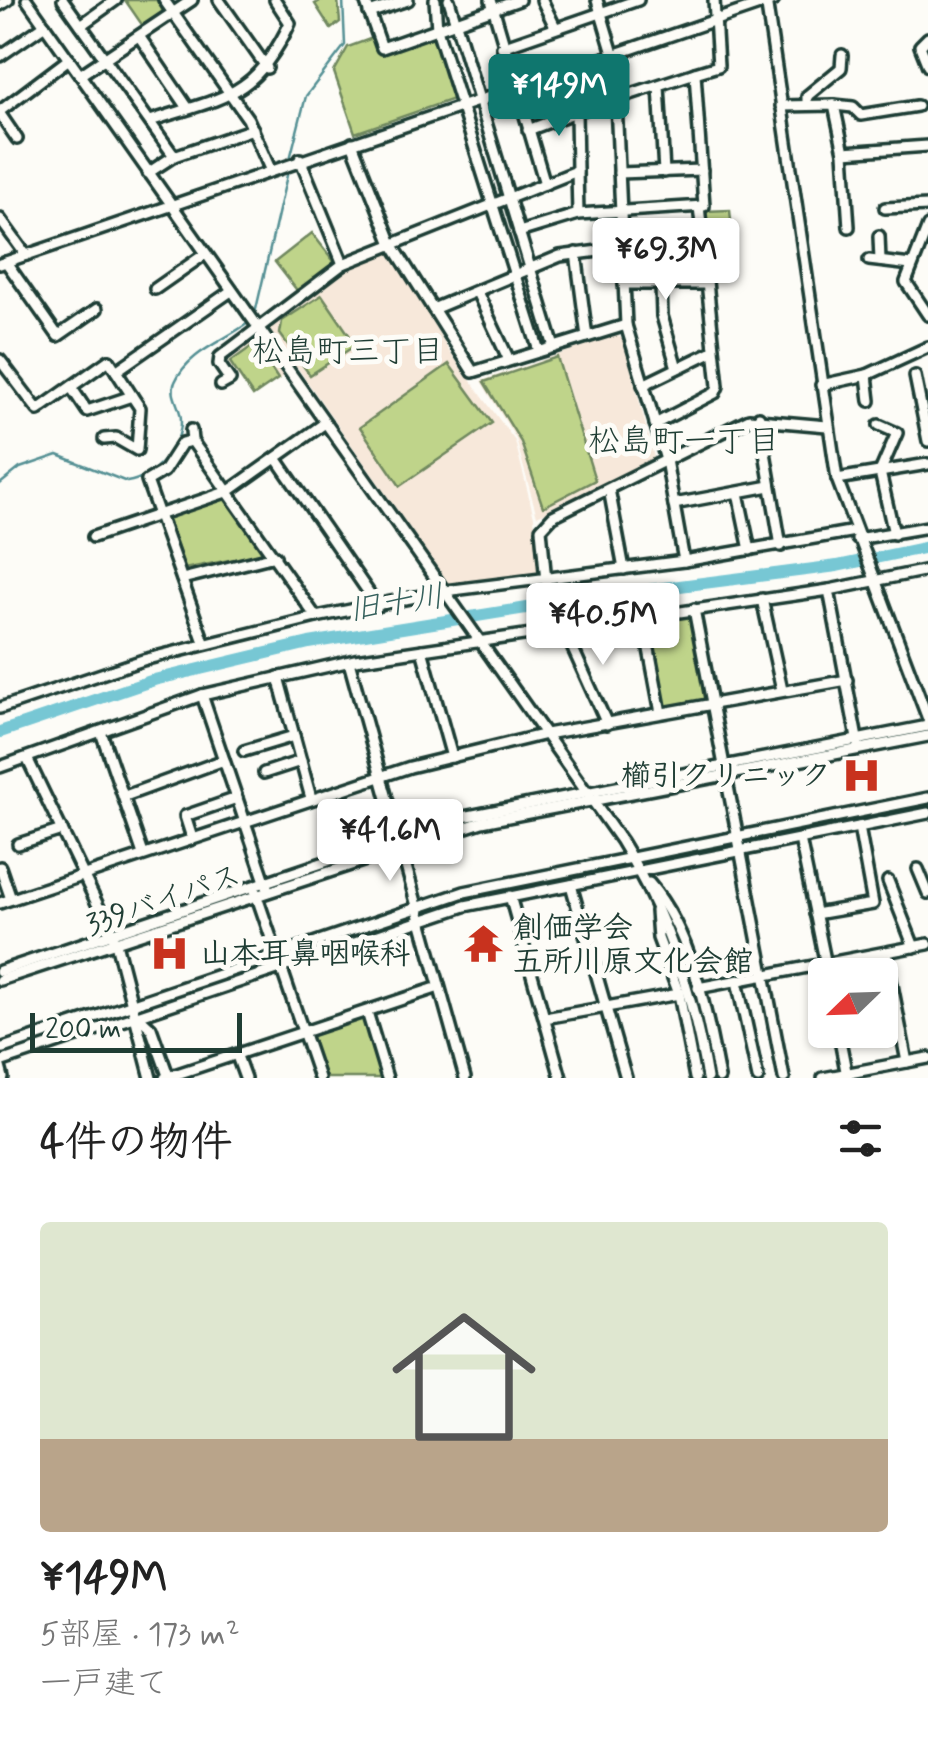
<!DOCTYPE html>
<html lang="ja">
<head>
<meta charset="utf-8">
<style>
  :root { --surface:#fff; --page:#f6f6f6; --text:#222; --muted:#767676; --accent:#0f766e }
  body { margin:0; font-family:Mynerve,"Klee One",sans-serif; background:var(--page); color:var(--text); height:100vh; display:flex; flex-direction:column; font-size:38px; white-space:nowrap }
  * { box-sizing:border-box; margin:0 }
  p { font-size:32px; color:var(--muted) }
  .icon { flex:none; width:55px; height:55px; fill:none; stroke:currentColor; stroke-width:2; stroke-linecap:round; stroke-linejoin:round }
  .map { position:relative; height:1078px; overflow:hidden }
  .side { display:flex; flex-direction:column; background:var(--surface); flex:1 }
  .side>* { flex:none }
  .needle { width:65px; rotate:247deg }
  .fabs { position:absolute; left:808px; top:958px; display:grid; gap:20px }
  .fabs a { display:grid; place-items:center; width:90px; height:90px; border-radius:10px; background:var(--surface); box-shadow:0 2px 8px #0004; font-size:50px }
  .scale { position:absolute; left:30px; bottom:25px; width:212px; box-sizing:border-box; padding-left:10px; border:5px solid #1f3d34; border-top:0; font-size:28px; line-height:35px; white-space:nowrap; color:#1f3d34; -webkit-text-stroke:8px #fdfcf7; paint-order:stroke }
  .price { position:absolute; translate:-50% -85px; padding:0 22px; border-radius:10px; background:#fff; color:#222; font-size:32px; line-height:65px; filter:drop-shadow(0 2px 5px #0008) }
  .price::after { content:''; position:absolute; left:50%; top:60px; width:30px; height:22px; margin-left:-15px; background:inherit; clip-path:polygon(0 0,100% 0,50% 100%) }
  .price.selected { background:var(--accent); color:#fff }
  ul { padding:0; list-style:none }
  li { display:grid; align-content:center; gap:20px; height:530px; padding:0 40px }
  li span { display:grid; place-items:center; height:310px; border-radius:10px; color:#555 }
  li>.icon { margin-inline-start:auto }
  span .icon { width:180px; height:180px; fill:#fffc; stroke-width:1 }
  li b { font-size:42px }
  h2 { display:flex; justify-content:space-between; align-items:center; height:120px; padding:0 40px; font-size:42px }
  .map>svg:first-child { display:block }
  .built { fill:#f7e8da }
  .green { fill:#bfd48a; stroke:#6f885f; stroke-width:2.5 }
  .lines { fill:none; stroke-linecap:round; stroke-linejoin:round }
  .stream { stroke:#549094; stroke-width:2.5 }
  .river { stroke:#77c7d4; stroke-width:12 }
  .minor-casing { stroke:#1f3d34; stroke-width:16 }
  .minor { stroke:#fdfcf7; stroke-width:9 }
  .labels { text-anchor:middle; stroke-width:10; stroke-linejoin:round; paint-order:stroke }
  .poi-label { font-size:30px; font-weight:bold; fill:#1f3d34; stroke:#fdfcf7; text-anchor:start }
  .street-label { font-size:30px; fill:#1f3d34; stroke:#fdfcf7 }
  .neighbourhood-label { font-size:32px; fill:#1f3d34; stroke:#fdfcf7 }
  .water-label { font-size:32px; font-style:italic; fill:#35605c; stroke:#fdfcf7 }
</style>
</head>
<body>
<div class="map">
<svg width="928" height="1078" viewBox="0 0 928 1078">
  <rect width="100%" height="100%" fill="#fdfcf7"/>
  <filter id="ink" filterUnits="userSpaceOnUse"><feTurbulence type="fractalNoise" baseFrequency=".01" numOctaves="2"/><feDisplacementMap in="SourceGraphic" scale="20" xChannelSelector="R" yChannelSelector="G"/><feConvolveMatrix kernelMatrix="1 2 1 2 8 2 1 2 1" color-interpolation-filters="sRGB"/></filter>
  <g filter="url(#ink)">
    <g class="built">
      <polygon points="391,250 449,351 515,441 534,517 539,578 451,587 297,367 253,397 227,362 343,271"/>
      <polygon points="616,335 623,339 655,461 537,516 516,439 481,381"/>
    </g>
    <g class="green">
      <polygon points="125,0 158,0 164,15 145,29"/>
      <polygon points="322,0 338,0 340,22 331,29 315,4"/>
      <polygon points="436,33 459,97 355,133 334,72 348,47 375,37 380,51"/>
      <polygon points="730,210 733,241 707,241 705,211"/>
      <polygon points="312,233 336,264 299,293 275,262"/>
      <polygon points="322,295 356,345 310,375 280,334 282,321"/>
      <polygon points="255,344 278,379 253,396 230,362"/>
      <polygon points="557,357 595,480 543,507 521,442 484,382"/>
      <polygon points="449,364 492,423 400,486 360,427"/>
      <polygon points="228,498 265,553 184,569 160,515"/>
      <polygon points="691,614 708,700 664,709 646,621"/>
      <polygon points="365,1017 383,1078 323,1078 309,1036"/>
    </g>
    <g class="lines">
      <g class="stream">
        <polyline points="289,163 306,96 345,45 343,0"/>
        <polyline points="254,318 288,171"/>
        <path d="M 0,484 L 20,468 L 58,455 L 127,482 C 153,478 182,447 181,420 C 181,406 169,395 175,382 C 188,352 224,341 248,323"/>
        <polyline points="746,842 928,807"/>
        <polyline points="642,863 733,845"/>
        <polyline points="424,912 501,891 629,865"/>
        <polyline points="286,958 411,916"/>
        <polyline points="142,1006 274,962"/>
        <polyline points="91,1023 130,1010"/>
        <polyline points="0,1054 41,1040"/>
      </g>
      <polyline class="river" points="0,732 154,680 309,643 601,596 837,566 928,547"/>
      <defs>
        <g id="minor">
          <path d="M 27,0 L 621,841 C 666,913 693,994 707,1078"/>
          <polyline points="63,0 174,156"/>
          <polyline points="164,0 248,119 270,169"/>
          <polyline points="219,0 267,68"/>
          <polyline points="365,0 382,48 519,0"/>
          <polyline points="435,0 437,29 539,351"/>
          <polyline points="449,0 554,347"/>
          <polyline points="491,0 545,184"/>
          <polyline points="542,0 555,27"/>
          <polyline points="597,0 614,57 626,325 666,460 684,561"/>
          <polyline points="766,0 837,479 928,719"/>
          <polyline points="0,5 8,0"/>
          <polyline points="369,13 408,0"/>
          <polyline points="81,25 116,0"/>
          <polyline points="139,36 188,108"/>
          <polyline points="928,38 920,46 928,66"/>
          <polyline points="502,47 638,0"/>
          <polyline points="0,56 45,25"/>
          <polyline points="80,75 192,0"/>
          <polyline points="659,86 664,172"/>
          <polyline points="807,103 807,96 841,68 842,55"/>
          <polyline points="834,105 853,107 861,115 917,106"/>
          <polyline points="781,106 834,105 844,152 928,146"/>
          <polyline points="0,111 69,59"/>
          <polyline points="0,114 17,139"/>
          <path d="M 150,121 C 223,97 255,98 290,23 L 275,0"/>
          <polyline points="528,130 576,112"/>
          <polyline points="352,143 392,244 473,372 626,325"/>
          <polyline points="844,152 849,227"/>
          <polyline points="300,159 343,264"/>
          <polyline points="577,171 578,214"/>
          <polyline points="148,173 174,156 253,129"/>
          <polyline points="619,173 702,170"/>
          <polyline points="885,208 928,206"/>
          <polyline points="0,219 26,255"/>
          <polyline points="928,226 906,282 928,315"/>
          <polyline points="519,232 578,214 704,206 695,73 718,66 714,0"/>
          <polyline points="879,236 880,261"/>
          <polyline points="576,253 587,337"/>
          <polyline points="869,260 911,265"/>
          <polyline points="6,262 58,336 97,309"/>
          <polyline points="0,264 774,0"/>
          <polyline points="624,284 707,284"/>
          <polyline points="661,284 662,316 677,368"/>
          <polyline points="155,289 205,254"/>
          <polyline points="477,292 509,360"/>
          <polyline points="433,309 560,256 622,248 700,246"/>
          <polyline points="0,360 38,410 109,360 116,371 231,291"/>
          <polyline points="116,371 132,396"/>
          <polyline points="867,375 870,401"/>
          <polyline points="915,376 928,441"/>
          <polyline points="221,385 230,380 219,364 220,357 343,264 577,171 576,112 695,73"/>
          <polyline points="643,385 713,351"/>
          <polyline points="821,385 867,375 928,347"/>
          <polyline points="71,387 87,411 132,396 140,408 137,450 116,438 104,439"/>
          <polyline points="759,417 781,546"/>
          <polyline points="655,424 715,393 718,386 699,206"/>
          <polyline points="879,425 897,433 880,472 894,534"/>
          <polyline points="191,430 192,441 182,443 164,471 147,481 204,642"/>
          <polyline points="192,441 316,617"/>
          <polyline points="276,458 378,606"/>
          <polyline points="837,479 928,464"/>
          <polyline points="609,489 624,569"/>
          <polyline points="738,493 750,550"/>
          <polyline points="674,504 770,486"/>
          <polyline points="93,537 229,491 325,423"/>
          <polyline points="857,539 928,527"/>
          <polyline points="182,579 275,556"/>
          <polyline points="546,581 541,529 553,516 749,419 827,426"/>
          <polyline points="829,590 858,744"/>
          <polyline points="762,599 782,690"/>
          <polyline points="694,609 784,1078"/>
          <polyline points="643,617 661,713"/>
          <polyline points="564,629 607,724"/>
          <polyline points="422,650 452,757"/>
          <polyline points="349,662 465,1078"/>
          <polyline points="278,677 311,798"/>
          <polyline points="202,695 267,887"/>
          <polyline points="0,708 143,660 316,617 445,591 684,561 855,531"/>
          <polyline points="101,732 143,854"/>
          <polyline points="244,751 294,736"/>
          <polyline points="27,758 116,943 151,1078"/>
          <polyline points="0,767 202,695 355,660 829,590 928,570"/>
          <polyline points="264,773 301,761"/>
          <polyline points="125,796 224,760"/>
          <polyline points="192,838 185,816 237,798"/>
          <polyline points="800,839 828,975"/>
          <polyline points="18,844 62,830"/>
          <polyline points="0,867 11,899"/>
          <polyline points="918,869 928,893"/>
          <polyline points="888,881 914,947"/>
          <path d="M 649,883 C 693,934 707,1014 719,1078"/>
          <polyline points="571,885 626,1078"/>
          <polyline points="254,888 319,1078"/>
          <polyline points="510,896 561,1078"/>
          <polyline points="0,903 410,767 546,734 847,680"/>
          <polyline points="656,911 658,938 679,994 695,1078"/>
          <polyline points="815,914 873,904 859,827"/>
          <polyline points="886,954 907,1062"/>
          <polyline points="0,971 453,819 928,726"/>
          <polyline points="0,980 482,822 928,736"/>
          <polyline points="737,981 758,1078"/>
          <polyline points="698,988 928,944"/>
          <polyline points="367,1012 387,1078"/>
          <polyline points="138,1016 151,1028 169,1078"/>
          <polyline points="545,1018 679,994"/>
          <polyline points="838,1030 847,1076"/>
          <polyline points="0,1049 464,892 928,798"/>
          <polyline points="237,1056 245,1078"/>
          <polyline points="0,1062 465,906 928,813"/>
          <polyline points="0,1067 3,1078"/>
          <polyline points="165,1078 439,987"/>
          <polyline points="823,1078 928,1058"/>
        </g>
      </defs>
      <use href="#minor" class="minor-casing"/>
      <use href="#minor" class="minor"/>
    </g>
  </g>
  <defs>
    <symbol id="hospital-bare" viewBox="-9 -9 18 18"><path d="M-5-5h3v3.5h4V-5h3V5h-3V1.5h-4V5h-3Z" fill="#c8321e" stroke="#fdfcf7" stroke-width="2.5" paint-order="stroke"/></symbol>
    <symbol id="temple-bare" viewBox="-9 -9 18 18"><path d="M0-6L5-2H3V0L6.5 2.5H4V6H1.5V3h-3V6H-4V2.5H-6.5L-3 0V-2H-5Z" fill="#c8321e" stroke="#fdfcf7" stroke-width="2.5" paint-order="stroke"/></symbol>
  </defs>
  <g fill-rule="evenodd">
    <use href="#hospital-bare" x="834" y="748" width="55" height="55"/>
    <use href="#temple-bare" x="456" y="916" width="55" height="55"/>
    <use href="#hospital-bare" x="142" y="926" width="55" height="55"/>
  </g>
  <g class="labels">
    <g class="poi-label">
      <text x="831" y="785" text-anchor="end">櫛引クリニック</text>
      <text x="513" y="937">創価学会<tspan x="513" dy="34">五所川原文化会館</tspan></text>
      <text x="200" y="963">山本耳鼻咽喉科</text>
    </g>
    <g class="street-label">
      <text transform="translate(163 899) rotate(-19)" y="10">339バイパス</text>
    </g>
    <g class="neighbourhood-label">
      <text x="348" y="361">松島町三丁目</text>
      <text x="684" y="451">松島町一丁目</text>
    </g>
    <g class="water-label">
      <text transform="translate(396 602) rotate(-9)" y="11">旧十川</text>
    </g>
  </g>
</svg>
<div class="fabs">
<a><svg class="needle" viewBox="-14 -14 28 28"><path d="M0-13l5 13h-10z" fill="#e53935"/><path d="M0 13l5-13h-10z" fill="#767676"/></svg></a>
</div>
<div class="scale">200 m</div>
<b class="price selected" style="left:559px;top:139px">¥149M</b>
<b class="price" style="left:666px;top:303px">¥69.3M</b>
<b class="price" style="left:603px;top:668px">¥40.5M</b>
<b class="price" style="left:390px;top:884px">¥41.6M</b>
</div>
<section class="side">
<h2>4件の物件<svg class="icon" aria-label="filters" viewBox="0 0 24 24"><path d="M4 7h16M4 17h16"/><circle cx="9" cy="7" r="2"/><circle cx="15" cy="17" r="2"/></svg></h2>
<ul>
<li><span style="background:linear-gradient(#dfe7d0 70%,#b9a48a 0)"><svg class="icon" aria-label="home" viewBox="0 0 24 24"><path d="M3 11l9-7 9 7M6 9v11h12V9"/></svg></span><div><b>¥149M</b><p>5部屋 · 173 m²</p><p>一戸建て</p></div></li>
</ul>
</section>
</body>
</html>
